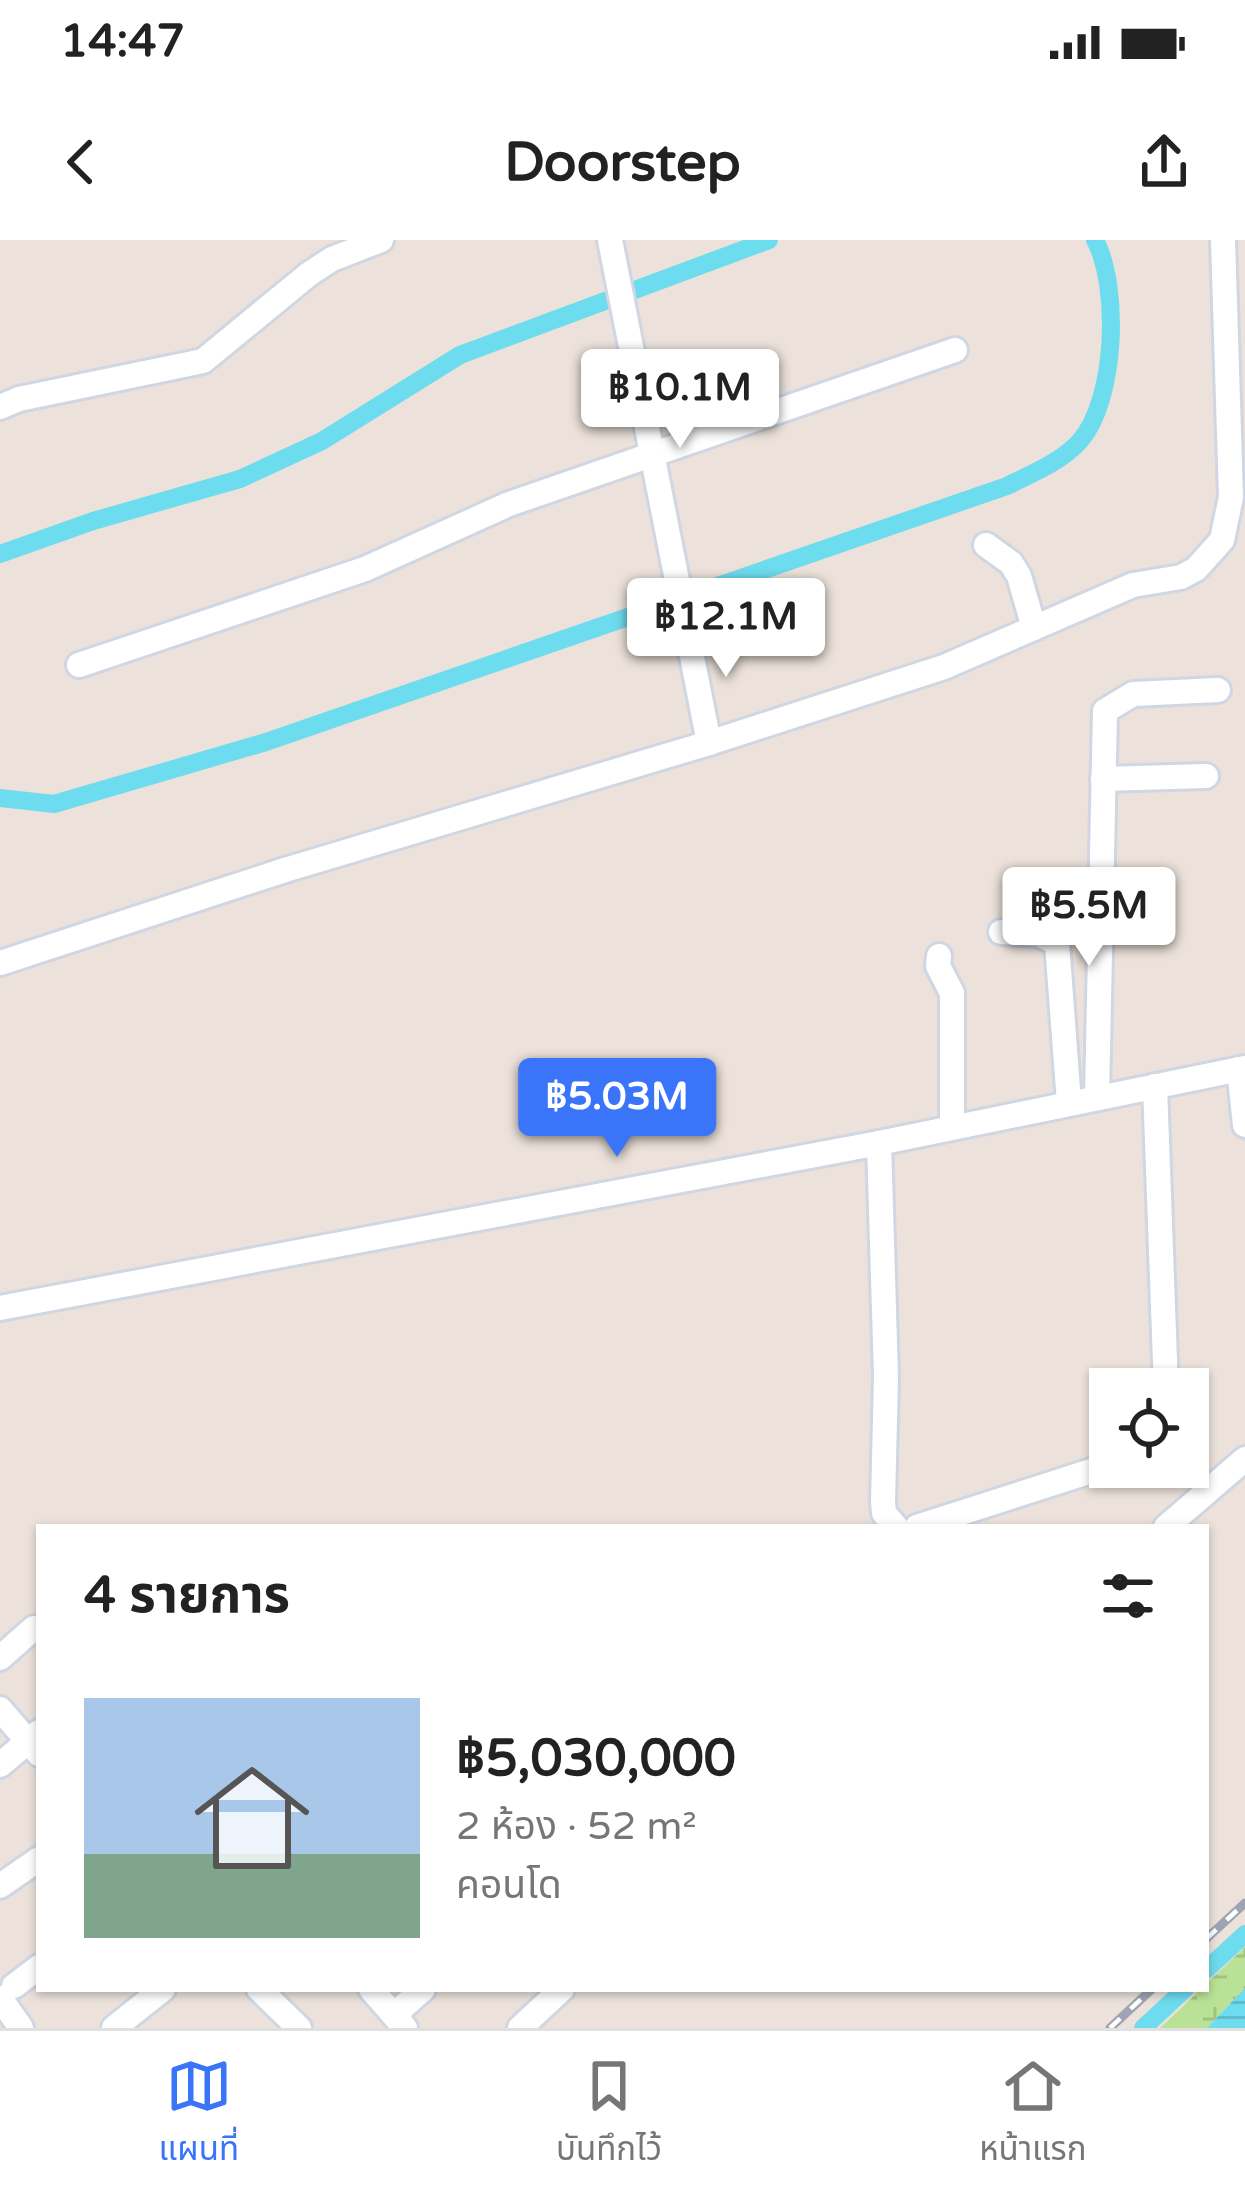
<!DOCTYPE html>
<html lang="th">
<head>
<meta charset="utf-8">
<style>
  :root { --surface:#fff; --page:#f6f6f6; --text:#222; --muted:#767676; --line:#e0e0e0; --accent:#3a75f9 }
  body { margin:0; font-family:"Varela Round","Noto Sans Thai",sans-serif; background:var(--page); color:var(--text); height:100vh; display:flex; flex-direction:column; font-size:45px; white-space:nowrap }
  * { box-sizing:border-box; margin:0 }
  p { font-size:39px; color:var(--muted) }
  .icon { flex:none; width:66px; height:66px; fill:none; stroke:currentColor; stroke-width:2; stroke-linecap:round; stroke-linejoin:round }
  .map { position:relative; flex:1; overflow:hidden }
  .panel { position:absolute; left:36px; top:1284px; width:1173px; height:468px; display:flex; flex-direction:column; background:var(--surface); border-radius:0px; box-shadow:0 3px 9px #0004 }
  .panel>* { flex:none }
  .tools { position:absolute; left:1089px; top:1128px; display:grid; gap:24px }
  .tools a { display:grid; place-items:center; width:120px; height:120px; border-radius:0px; background:var(--surface); box-shadow:0 3px 9px #0004; font-size:60px }
  .price { position:absolute; translate:-50% -102px; padding:0 27px; border-radius:12px; background:#fff; color:#222; font-size:39px; line-height:78px; filter:drop-shadow(0 3px 6px #0008) }
  .price::after { content:''; position:absolute; left:50%; top:72px; width:36px; height:27px; margin-left:-18px; background:inherit; clip-path:polygon(0 0,100% 0,50% 100%) }
  .price.current { background:var(--accent); color:#fff }
  ul { padding:0; list-style:none }
  li { display:flex; align-items:center; gap:36px; height:300px; padding:0 48px }
  li+li { border-top:3px solid var(--line) }
  li span { display:grid; place-items:center; flex:none; width:336px; height:240px; border-radius:0px; color:#555 }
  li>.icon { margin-inline-start:auto }
  span .icon { width:144px; height:144px; fill:#fffc; stroke-width:1 }
  li b { font-size:51px }
  h2 { display:flex; justify-content:space-between; align-items:center; height:144px; padding:0 48px; font-size:51px }
  .status { display:flex; justify-content:space-between; align-items:center; height:84px; padding:0 60px; background:var(--surface); direction:ltr }
  .status svg { height:33px; fill:currentColor }
  header { display:flex; justify-content:space-between; align-items:center; height:156px; padding:0 48px; background:var(--surface); font-size:54px; font-weight:800 }
  .menu { display:flex; justify-content:space-around; align-items:center; height:168px; border-top:3px solid var(--line); background:var(--surface); font-size:33px; color:var(--muted) }
  .menu a { display:grid; justify-items:center; gap:6px }
  .menu .current { color:var(--accent) }
  .map>svg:first-child { display:block }
  .wetland { fill:url(#wetland-marsh) }
  .water { fill:url(#water-rules) }
  .lines { fill:none; stroke-linecap:round; stroke-linejoin:round }
  .canal { stroke:#6ddcee; stroke-width:18 }
  .minor-casing { stroke:#d0d6e2; stroke-width:30 }
  .minor { stroke:#fff; stroke-width:24 }
  .rail-casing { stroke:#9ea4b4; stroke-width:9 }
  .rail { stroke:#fff; stroke-width:4.5; stroke-dasharray:14; stroke-linecap:butt }
</style>
</head>
<body>
<div class="status"><b>14:47</b><svg viewBox="0 0 49 12"><path d="M0 12V9h3v3zM5 12V6h3v6zM10 12V3h3v9zM15 12V0h3v12zM26 1h20v11H26zM47 4h2v5h-2z"/></svg></div>
<header><svg class="icon" aria-label="back" viewBox="0 0 24 24"><path d="M15 5l-7 7 7 7"/></svg>Doorstep<svg class="icon" aria-label="share" viewBox="0 0 24 24"><path d="M12 15V3M7 8l5-5 5 5M5 13v7h14v-7"/></svg></header>
<div class="map">
<svg width="1245" height="1788" viewBox="0 0 1245 1788">
  <defs>
    <pattern id="wetland-marsh" width="20" height="14" patternUnits="userSpaceOnUse" patternTransform="scale(3)"><rect width="20" height="14" fill="#bae297"/><path d="M1 5h8M5 5V1M11 12h8M15 12V8" fill="none" stroke="#a0c282"/></pattern>
    <pattern id="water-rules" width="6" height="5" patternUnits="userSpaceOnUse" patternTransform="scale(3)"><rect width="6" height="5" fill="#6ddcee"/><path d="M0 2.5h6" fill="none" stroke="#5ebdcc"/></pattern>
  </defs>
  <rect width="100%" height="100%" fill="#ece2db"/>
  <polygon class="wetland" points="1245,1707 1245,1748 1207,1788 1160,1788 1201,1749 1206,1749 1206,1744"/>
  <polygon class="water" points="1245,1748 1245,1788 1207,1788"/>
  <g class="lines">
    <g class="canal">
      <polyline points="0,314 93,281 240,239 322,201 460,115 769,0"/>
      <path d="M 0,558 L 54,564 L 266,502 L 1007,246 C 1033,233 1061,222 1080,201 C 1116,160 1120,47 1095,0"/>
      <polyline points="1206,1730 1245,1694"/>
      <polyline points="1143,1788 1185,1749"/>
    </g>
    <defs>
      <g id="minor">
        <polyline points="610,0 709,503"/>
        <polyline points="0,167 19,159 203,121 309,34 332,19 381,0"/>
        <polyline points="986,305 1011,323 1019,336 1034,388"/>
        <polyline points="79,425 365,329 509,264 955,110"/>
        <polyline points="1103,539 1206,536"/>
        <polyline points="1001,692 1038,694 1057,703 1069,863"/>
        <polyline points="939,716 938,726 952,753 952,885"/>
        <polyline points="0,723 285,630 709,503 944,427 1133,345 1181,337 1196,329 1222,300 1231,257 1223,0"/>
        <polyline points="1239,829 1245,885"/>
        <polyline points="1155,846 1166,1149"/>
        <polyline points="1097,857 1105,471 1133,454 1218,450"/>
        <polyline points="879,903 886,1137 883,1262 884,1273 896,1287"/>
        <polyline points="0,1068 879,903 1245,828"/>
        <polyline points="917,1287 1110,1225"/>
        <polyline points="1166,1287 1245,1219"/>
        <polyline points="0,1418 34,1388"/>
        <polyline points="0,1469 39,1514"/>
        <polyline points="0,1525 39,1492"/>
        <polyline points="0,1646 39,1619"/>
        <polyline points="14,1746 39,1727"/>
        <polyline points="259,1749 299,1788"/>
        <polyline points="371,1749 405,1788"/>
        <polyline points="0,1758 21,1788"/>
        <polyline points="394,1775 423,1749"/>
        <polyline points="114,1788 163,1749"/>
        <polyline points="520,1788 562,1749"/>
      </g>
    </defs>
    <use href="#minor" class="minor-casing"/>
    <use href="#minor" class="minor"/>
    <defs>
      <g id="rail">
        <polyline points="1206,1699 1245,1663"/>
        <polyline points="1110,1788 1152,1749"/>
      </g>
    </defs>
    <use href="#rail" class="rail-casing"/>
    <use href="#rail" class="rail"/>
  </g>
</svg>
<div class="tools">
<a><svg class="icon" aria-label="locate" viewBox="0 0 24 24"><circle cx="12" cy="12" r="6"/><path d="M12 2v4M12 18v4M2 12h4M18 12h4"/></svg></a>
</div>
<b class="price" style="left:680px;top:211px">฿10.1M</b>
<b class="price" style="left:726px;top:440px">฿12.1M</b>
<b class="price" style="left:1089px;top:729px">฿5.5M</b>
<b class="price current" style="left:617px;top:920px">฿5.03M</b>
<section class="panel">
<h2>4 รายการ<svg class="icon" aria-label="filters" viewBox="0 0 24 24"><path d="M4 7h16M4 17h16"/><circle cx="9" cy="7" r="2"/><circle cx="15" cy="17" r="2"/></svg></h2>
<ul>
<li><span style="background:linear-gradient(#a9c7e8 65%,#7fa58c 0)"><svg class="icon" aria-label="home" viewBox="0 0 24 24"><path d="M3 11l9-7 9 7M6 9v11h12V9"/></svg></span><div><b>฿5,030,000</b><p>2 ห้อง · 52 m²</p><p>คอนโด</p></div></li>
</ul>
</section>
</div>
<nav class="menu">
<a class="current"><svg class="icon" aria-label="map" viewBox="0 0 24 24"><path d="M3 6l6-2 6 2 6-2v14l-6 2-6-2-6 2zM9 4v14M15 6v14"/></svg>แผนที่</a>
<a><svg class="icon" aria-label="saved" viewBox="0 0 24 24"><path d="M7 4h10v16l-5-4-5 4z"/></svg>บันทึกไว้</a>
<a><svg class="icon" aria-label="home" viewBox="0 0 24 24"><path d="M3 11l9-7 9 7M6 9v11h12V9"/></svg>หน้าแรก</a>
</nav>
</body>
</html>
